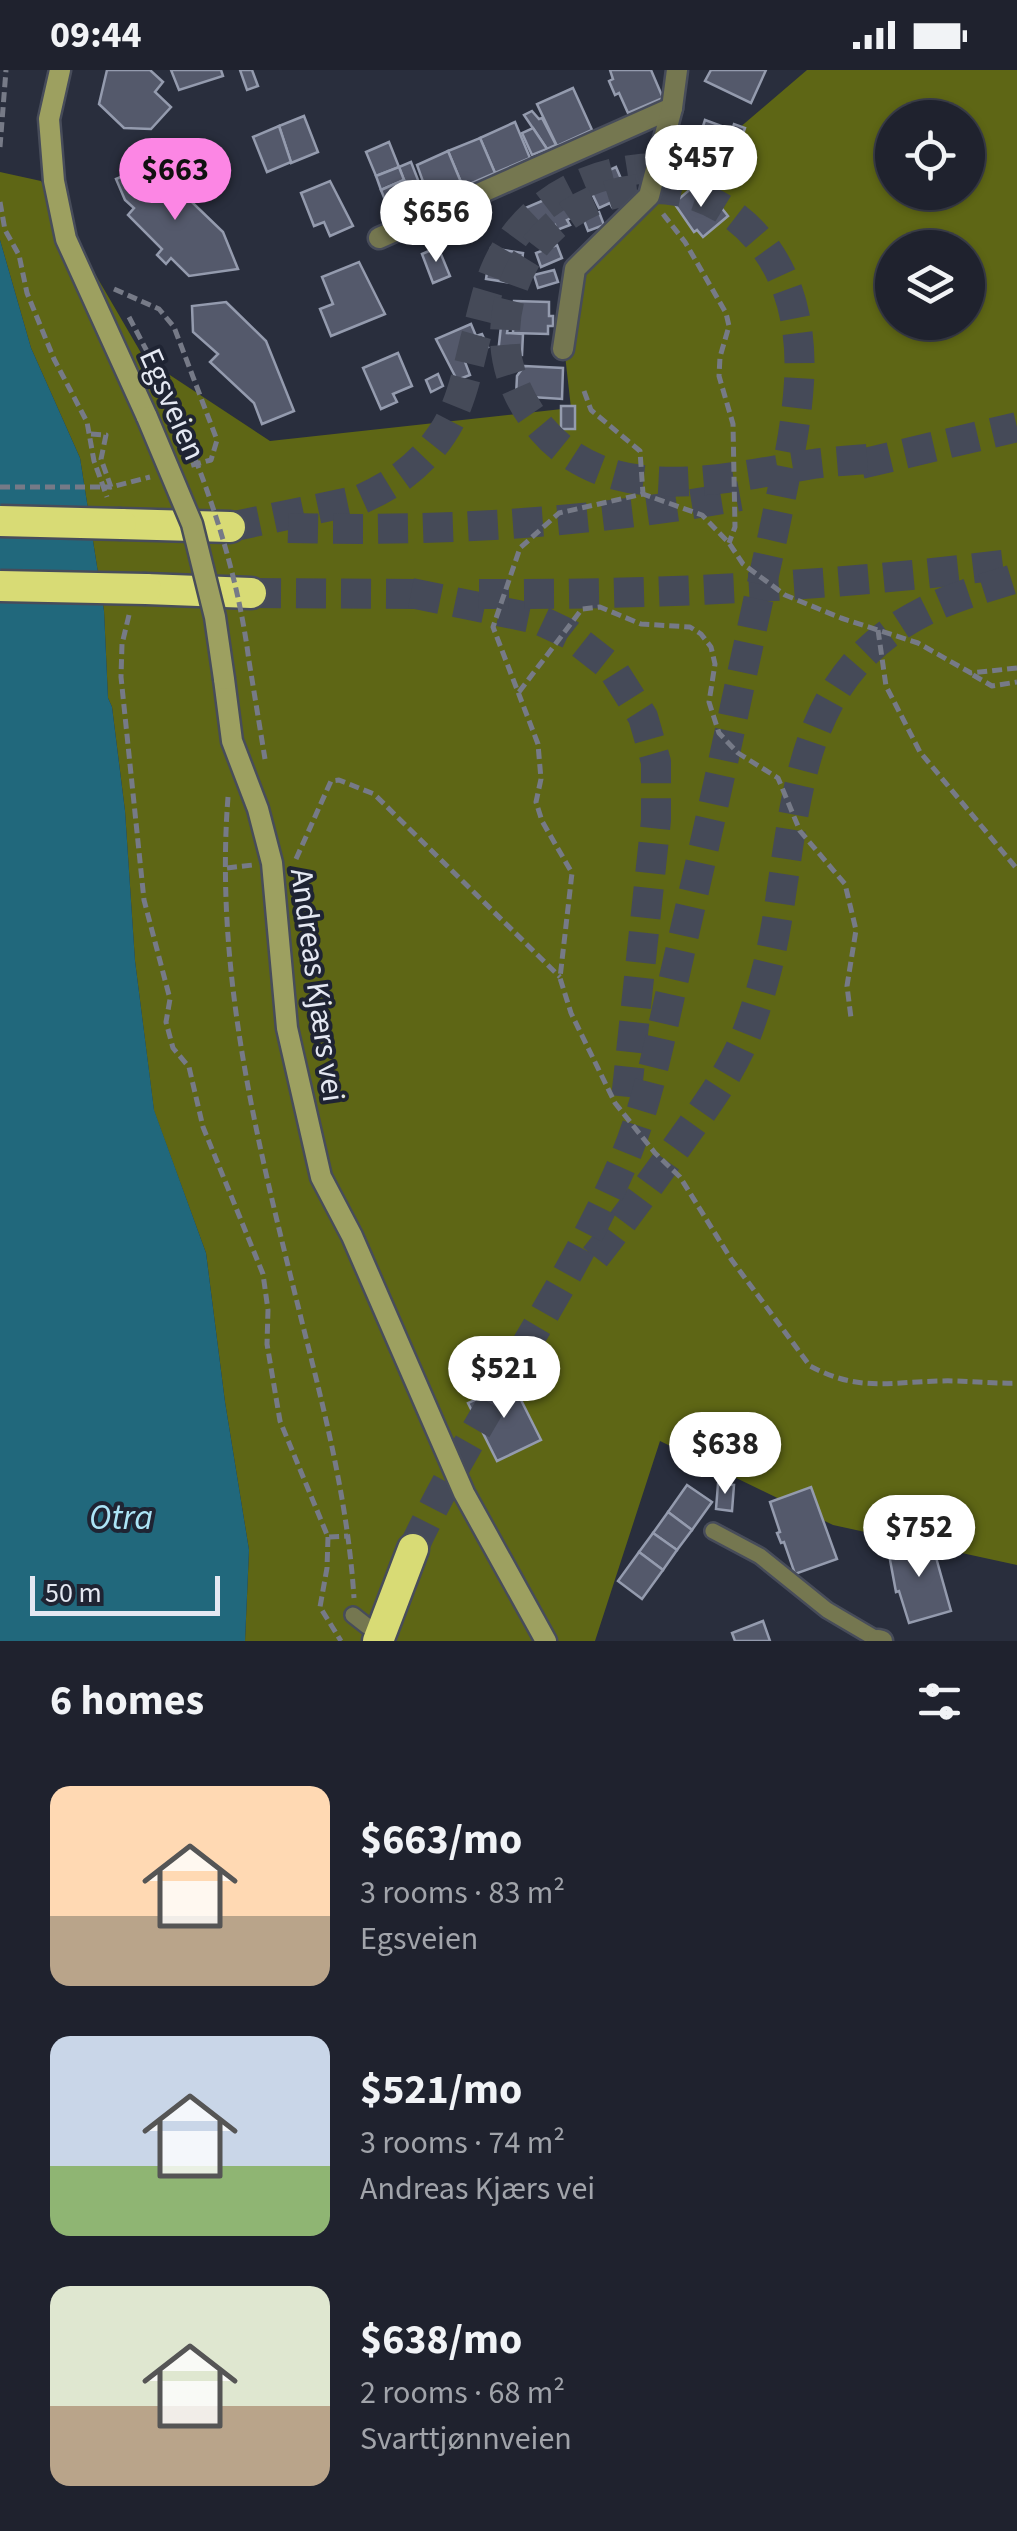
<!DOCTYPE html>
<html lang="en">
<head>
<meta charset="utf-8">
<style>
  :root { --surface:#1f222e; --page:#272a36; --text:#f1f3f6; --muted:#a1a4aa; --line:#3c3f4a; --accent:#fc86e4 }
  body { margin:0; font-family:"Source Sans 3",sans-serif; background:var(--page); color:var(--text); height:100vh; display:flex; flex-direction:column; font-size:38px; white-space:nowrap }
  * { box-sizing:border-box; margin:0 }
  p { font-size:32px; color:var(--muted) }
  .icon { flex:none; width:55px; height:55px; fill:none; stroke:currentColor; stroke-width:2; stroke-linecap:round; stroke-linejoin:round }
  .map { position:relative; height:1571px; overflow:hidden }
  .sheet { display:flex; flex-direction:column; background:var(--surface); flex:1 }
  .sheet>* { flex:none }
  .buttons { position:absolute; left:875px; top:30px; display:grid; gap:20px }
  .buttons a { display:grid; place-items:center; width:110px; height:110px; border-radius:50%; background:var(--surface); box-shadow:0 2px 8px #0004,0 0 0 2px var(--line); font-size:50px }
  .scale { position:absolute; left:30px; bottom:25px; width:190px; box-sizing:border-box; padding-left:10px; border:5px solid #e4e8f2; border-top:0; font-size:28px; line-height:35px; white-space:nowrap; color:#e4e8f2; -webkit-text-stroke:8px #1f2433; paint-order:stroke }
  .price { position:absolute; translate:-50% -85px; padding:0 22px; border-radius:35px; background:#fff; color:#222; font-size:32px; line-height:65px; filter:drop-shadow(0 2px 5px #0008) }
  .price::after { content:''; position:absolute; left:50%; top:60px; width:30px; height:22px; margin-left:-15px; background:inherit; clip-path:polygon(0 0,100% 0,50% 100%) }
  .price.active { background:var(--accent); color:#111 }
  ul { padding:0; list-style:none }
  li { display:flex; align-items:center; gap:30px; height:250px; padding:0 50px }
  li span { display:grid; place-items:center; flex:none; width:280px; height:200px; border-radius:20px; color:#555 }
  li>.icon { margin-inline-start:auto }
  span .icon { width:120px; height:120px; fill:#fffc; stroke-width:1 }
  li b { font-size:42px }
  h2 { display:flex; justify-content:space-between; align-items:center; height:120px; padding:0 50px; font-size:42px }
  .status { display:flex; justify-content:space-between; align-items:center; height:70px; padding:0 50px; background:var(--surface); direction:ltr }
  .status svg { height:28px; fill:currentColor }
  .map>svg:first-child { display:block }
  .forest { fill:#5e6615; fill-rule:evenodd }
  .water { fill:#21687c }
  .building { fill:#54596b; stroke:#949bae; stroke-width:2.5 }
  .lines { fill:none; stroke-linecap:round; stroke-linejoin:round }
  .highway-tunnel { stroke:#454a58; stroke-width:30; stroke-dasharray:30 15; stroke-linecap:butt }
  .lane-casing { stroke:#474c5a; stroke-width:20 }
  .street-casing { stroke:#474c5a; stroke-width:25 }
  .secondary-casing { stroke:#474c5a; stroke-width:25 }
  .highway-casing { stroke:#474c5a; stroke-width:35 }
  .path { stroke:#767a87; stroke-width:5; stroke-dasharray:10 5; stroke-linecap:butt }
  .lane { stroke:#757750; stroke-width:15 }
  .street { stroke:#757750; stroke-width:20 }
  .secondary { stroke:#9da060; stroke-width:20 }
  .highway { stroke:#d8db75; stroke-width:30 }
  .secondary-bridge-casing { stroke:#474c5a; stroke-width:25; stroke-linecap:butt }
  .highway-bridge-casing { stroke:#474c5a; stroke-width:35; stroke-linecap:butt }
  .path-bridge { stroke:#767a87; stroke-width:5; stroke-dasharray:10 5; stroke-linecap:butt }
  .secondary-bridge { stroke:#9da060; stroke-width:20 }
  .highway-bridge { stroke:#d8db75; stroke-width:30 }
  .labels { text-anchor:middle; stroke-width:8; stroke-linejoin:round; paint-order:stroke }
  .street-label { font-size:32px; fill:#e4e8f2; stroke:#1f2433 }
  .water-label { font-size:35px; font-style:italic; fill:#ace4f6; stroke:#1f2433 }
</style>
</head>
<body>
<div class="status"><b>09:44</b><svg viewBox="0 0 49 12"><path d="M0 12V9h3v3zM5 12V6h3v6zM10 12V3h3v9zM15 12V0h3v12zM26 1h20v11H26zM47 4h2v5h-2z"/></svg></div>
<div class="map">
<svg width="1017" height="1571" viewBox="0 0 1017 1571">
  <rect width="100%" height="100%" fill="#292e3d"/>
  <path class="forest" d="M 807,0 L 1017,0 L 1017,1495 L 833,1455 L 660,1371 L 595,1571 L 245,1571 L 249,1480 L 225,1332 L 206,1183 L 154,1041 L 135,891 L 125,741 L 112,637 L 108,628 L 104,541 L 80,388 L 31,278 L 0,170 L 0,102 L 41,111 L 144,288 L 270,371 L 571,338 L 565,285 L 568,220 L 656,129 ZM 892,48 L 968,48 L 968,122 L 892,122 ZM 892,178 L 968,178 L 968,252 L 892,252 Z"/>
  <polygon class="water" points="0,170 31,278 80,388 104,541 108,628 112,637 125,741 135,891 154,1040 206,1183 225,1332 249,1480 245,1571 0,1571"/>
  <g class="building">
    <polygon points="107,0 150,0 163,12 155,22 171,37 151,59 124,58 99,34"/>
    <polygon points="171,0 221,0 223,6 179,20"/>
    <polygon points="240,0 252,0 258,16 247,20"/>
    <polygon points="610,0 651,0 663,28 628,43 619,23 615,25 609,11 613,9"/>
    <polygon points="711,0 766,0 751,33 705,11"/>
    <polygon points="573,18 592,60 557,76 537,34"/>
    <polygon points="532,41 539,49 542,48 556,75 547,79 524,45"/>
    <polygon points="304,46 318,82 291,93 279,56"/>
    <polygon points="705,50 732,60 734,54 745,58 733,94 695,81"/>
    <polygon points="515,52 530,88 495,103 480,68"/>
    <polygon points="279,56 291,92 267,102 253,67"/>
    <polygon points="533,58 547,79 532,85 522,63"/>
    <polygon points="480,68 495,103 463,117 448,81"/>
    <polygon points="389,72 399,97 376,106 366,82"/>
    <polygon points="448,81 463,117 430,131 417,95"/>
    <polygon points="161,90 169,110 223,162 238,199 189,206 171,188 166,194 157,185 162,179 128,145 134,138 125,130 116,109"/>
    <polygon points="411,92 420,115 408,120 399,97"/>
    <polygon points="399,97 404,110 381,120 376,106"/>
    <polygon points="616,97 628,125 615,131 617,135 612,137 610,133 599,138 586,111"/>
    <polygon points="404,110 408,120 385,130 381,120"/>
    <polygon points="330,111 353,156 330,166 324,152 314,156 301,123"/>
    <polygon points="700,111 728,146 703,167 697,160 694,162 674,133"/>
    <polygon points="563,122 573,147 567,150 570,155 557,160 555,155 529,166 523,139"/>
    <polygon points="599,142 604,155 588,161 583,148"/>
    <polygon points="557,175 562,188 541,197 536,183"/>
    <polygon points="438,177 450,206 433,213 422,184"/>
    <polygon points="491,178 523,183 519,214 486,209"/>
    <polygon points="359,192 385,244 331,266 320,239 333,234 322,207"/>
    <polygon points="554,200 558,212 538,218 534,205"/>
    <polygon points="514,231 549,232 549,246 553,246 553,256 548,256 548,264 513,263"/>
    <polygon points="226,232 266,271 294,341 262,354 254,333 210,292 218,284 193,262 192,236"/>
    <polygon points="471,254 476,266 482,264 488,277 481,280 483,284 465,292 470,305 457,310 436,269"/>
    <polygon points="501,256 508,257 507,263 523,264 522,285 498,283"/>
    <polygon points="398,283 412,316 393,324 397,332 381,339 363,298"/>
    <polygon points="524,296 563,298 562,329 516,326 517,306"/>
    <polygon points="438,304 443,316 431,322 426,310"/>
    <rect x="561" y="336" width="14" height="23"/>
    <polygon points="512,1312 541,1370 497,1391 468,1333"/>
    <polygon points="718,1414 734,1415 732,1441 716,1439"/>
    <polygon points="687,1415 712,1432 692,1460 668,1442"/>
    <polygon points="811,1417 837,1489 795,1504 784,1472 781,1473 777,1463 780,1462 770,1432"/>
    <polygon points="668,1442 692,1460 677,1480 653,1463"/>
    <polygon points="653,1463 677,1480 663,1500 639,1482"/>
    <polygon points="930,1466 951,1541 909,1553 899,1521 896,1522 888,1479"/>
    <polygon points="639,1482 663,1500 642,1529 618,1511"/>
    <polygon points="763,1551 770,1571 735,1571 732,1563"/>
  </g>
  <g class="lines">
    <g class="highway-tunnel">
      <polyline points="861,394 1017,357"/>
      <path d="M 230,457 L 359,430 C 394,415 421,395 442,364 C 461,336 467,302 475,270 C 482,246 486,220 497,196 C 526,132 589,99 658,98"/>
      <path d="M 288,458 C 440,462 590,453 740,426"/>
      <polyline points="251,523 428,524"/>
      <polyline points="411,523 537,549 569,564 612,598 643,647 656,692 656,750 626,1029"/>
      <path d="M 479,524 C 659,525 839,516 1017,493"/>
      <path d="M 595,1187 C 625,1149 653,1110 681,1071 C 706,1036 733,1000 748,960 C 761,924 771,888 777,850 C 798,725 798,601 931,538 C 959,525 988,517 1017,508"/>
      <path d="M 413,1479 C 476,1345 566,1225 624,1090 C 648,1033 660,968 674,908 C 693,825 712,743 730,660 C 744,595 758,530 773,465 C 783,415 796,364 799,312 C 802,265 793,214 764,176 C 678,63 503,129 505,269 C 506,302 520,334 542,359 C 610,439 724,408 813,394 C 835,391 858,390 880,388"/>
    </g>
    <defs>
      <g id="lane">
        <polyline points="713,1461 760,1486 827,1540 878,1570"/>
        <polyline points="353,1545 367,1556 386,1564"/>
      </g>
      <g id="street">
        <polyline points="379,168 672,38"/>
        <polyline points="563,279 575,199 649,126 672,38 677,0"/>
        <polyline points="878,1570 882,1571"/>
      </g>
      <g id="secondary">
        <polyline points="60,0 49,49 54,111 66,169 147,347"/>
        <polyline points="224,609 232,671 258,739 272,793 287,958 321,1107 352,1166 464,1423 546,1571"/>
      </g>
      <g id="highway">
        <polyline points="121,454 230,457"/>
        <polyline points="146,519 251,523"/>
        <polyline points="378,1571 413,1479"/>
      </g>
    </defs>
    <use href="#lane" class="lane-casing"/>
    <use href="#street" class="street-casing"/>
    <use href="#secondary" class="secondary-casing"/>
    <use href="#highway" class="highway-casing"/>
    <g class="path">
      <polyline points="0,77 6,0"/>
      <polyline points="0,132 5,160 19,185 27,223 54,289 87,352 94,391 107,427"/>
      <polyline points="663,144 685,172 726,243 729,256 720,287 719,306 733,354 735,457 729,473"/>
      <polyline points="114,219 159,239 174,257 217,370 211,390 189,396"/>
      <polyline points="129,247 160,306"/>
      <polyline points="584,321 591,340 640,381 643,424"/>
      <polyline points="91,364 106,365 101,389 111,417 150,407"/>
      <polyline points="129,545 122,574 121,607 144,830 170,929 166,952 173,978 189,997 203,1057 263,1204 268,1240 267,1274 280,1351 328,1467 348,1466"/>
      <polyline points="878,560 886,616 920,682 1017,799"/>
      <polyline points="249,591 265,689"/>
      <path d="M 1017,598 L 971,603 L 918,573 L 841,548 L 785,525 L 743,494 L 729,473 L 702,445 L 643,424 L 559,443 L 520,478 L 493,557 L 538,674 L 541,709 L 536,732 L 542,751 L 572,803 L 560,908 L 571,943 L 615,1033 L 655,1083 L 680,1107 L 731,1189 L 810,1296 C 858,1322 889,1312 939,1311 C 965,1310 991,1314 1017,1313"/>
      <polyline points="973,605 992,616 1017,612"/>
      <polyline points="519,622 582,539 600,537 641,554 690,557 701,564 711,577 715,594 709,632 719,663 738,683 778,708 800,761 845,814 856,860 847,916 851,948"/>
      <path d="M 228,727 C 214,907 259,1079 302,1252 C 325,1343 348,1433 354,1528"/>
      <polyline points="296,789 331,711 339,710 374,724 560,907"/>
      <polyline points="227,798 253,795"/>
      <polyline points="328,1467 327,1498 320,1537 341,1571"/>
    </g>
    <use href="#lane" class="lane"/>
    <use href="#street" class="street"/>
    <use href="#secondary" class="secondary"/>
    <use href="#highway" class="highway"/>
    <defs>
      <polyline id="secondary-bridge" points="147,347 192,454 215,547 224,609"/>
      <g id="highway-bridge">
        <polyline points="0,451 121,454"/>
        <polyline points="0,516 146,519"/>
      </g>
    </defs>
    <use href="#secondary-bridge" class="secondary-bridge-casing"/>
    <use href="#highway-bridge" class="highway-bridge-casing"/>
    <g class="path-bridge">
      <path d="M 160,306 C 202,398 236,490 249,591"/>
      <polyline points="0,417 111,417"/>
    </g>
    <use href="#secondary-bridge" class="secondary-bridge"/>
    <use href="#highway-bridge" class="highway-bridge"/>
  </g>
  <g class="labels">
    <g class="street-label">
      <text transform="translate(173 334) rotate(66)" y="11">Egsveien</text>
      <text transform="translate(318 915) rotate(82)" y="11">Andreas Kjærs vei</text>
    </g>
    <g class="water-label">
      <text x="121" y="1459">Otra</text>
    </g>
  </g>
</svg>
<div class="buttons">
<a><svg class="icon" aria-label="locate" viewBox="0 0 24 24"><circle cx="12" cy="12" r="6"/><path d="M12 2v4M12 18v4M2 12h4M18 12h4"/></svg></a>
<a><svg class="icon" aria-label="layers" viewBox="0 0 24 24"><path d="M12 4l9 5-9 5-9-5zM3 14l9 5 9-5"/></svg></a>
</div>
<div class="scale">50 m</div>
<b class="price" style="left:701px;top:140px">$457</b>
<b class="price active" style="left:175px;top:153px">$663</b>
<b class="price" style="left:436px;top:195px">$656</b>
<b class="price" style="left:504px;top:1351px">$521</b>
<b class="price" style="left:725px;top:1427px">$638</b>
<b class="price" style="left:919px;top:1510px">$752</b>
</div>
<section class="sheet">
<h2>6 homes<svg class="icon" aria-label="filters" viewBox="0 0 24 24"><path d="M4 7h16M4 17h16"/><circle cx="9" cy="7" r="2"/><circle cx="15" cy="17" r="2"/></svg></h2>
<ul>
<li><span style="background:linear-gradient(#ffd9b3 65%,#b9a48a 0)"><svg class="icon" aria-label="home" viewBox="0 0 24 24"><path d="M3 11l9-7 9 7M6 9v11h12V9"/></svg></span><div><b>$663/mo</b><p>3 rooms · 83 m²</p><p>Egsveien</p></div></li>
<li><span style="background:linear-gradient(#c9d6e8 65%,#8fb573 0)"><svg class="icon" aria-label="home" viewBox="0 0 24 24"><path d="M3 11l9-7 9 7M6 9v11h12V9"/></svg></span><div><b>$521/mo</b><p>3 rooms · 74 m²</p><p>Andreas Kjærs vei</p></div></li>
<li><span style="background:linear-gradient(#dfe7d0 60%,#b9a48a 0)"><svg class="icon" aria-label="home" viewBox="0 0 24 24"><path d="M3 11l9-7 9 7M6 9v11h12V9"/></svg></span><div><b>$638/mo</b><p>2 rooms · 68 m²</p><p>Svarttjønnveien</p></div></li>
</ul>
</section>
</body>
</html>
